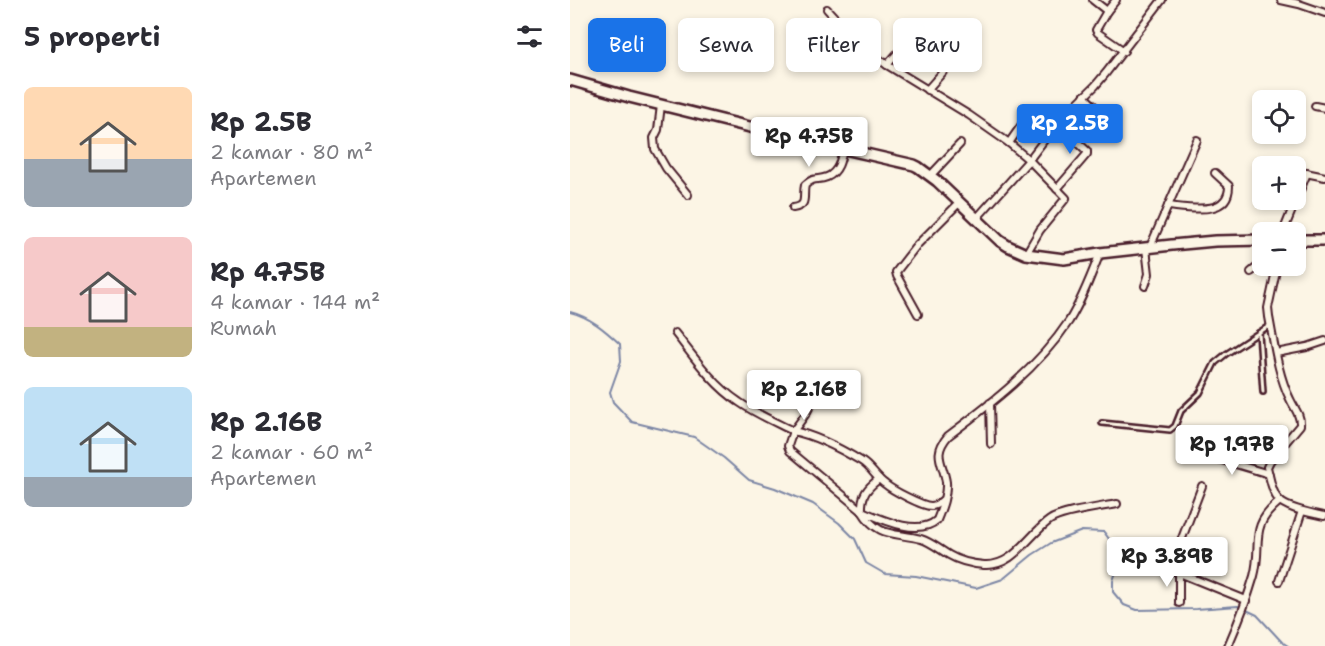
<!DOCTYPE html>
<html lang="id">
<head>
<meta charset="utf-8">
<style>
  :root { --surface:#fff; --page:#f7f7f7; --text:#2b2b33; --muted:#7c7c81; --accent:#1a73e8 }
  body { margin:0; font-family:"Shantell Sans",sans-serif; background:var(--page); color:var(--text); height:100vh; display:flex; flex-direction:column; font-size:22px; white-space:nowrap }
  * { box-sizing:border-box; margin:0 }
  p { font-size:20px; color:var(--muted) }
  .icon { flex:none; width:33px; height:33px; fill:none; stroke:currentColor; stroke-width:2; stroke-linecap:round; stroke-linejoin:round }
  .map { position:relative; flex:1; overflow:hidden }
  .drawer { display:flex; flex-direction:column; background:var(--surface); width:570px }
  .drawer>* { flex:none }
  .banner { position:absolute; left:18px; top:18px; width:570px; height:54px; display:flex; gap:12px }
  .buttons { position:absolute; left:682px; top:90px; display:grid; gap:12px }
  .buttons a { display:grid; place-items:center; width:54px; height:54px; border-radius:9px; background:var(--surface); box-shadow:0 3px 9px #0003; font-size:30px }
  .price { position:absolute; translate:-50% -51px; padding:0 14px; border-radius:6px; background:#fff; color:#222; font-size:20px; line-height:39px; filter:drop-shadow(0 2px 3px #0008) }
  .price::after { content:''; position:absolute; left:50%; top:36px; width:18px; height:14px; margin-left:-9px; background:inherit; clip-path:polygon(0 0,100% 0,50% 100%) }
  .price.active { background:var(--accent); color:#fff }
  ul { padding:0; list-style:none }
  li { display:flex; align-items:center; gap:18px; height:150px; padding:0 24px }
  li span { display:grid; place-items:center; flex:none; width:168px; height:120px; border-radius:9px; color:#555 }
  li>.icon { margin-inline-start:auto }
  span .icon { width:72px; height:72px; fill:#fffc; stroke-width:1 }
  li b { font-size:26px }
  h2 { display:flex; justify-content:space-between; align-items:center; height:72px; padding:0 24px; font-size:26px }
  .chip { padding:0 21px; border-radius:9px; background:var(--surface); box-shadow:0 3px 9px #0003; font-size:21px; line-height:54px }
  .chip.active { background:var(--accent); color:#fff }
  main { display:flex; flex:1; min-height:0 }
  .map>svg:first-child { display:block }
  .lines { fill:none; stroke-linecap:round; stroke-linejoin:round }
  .stream { stroke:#7c86a5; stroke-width:2 }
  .lane-casing { stroke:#4a1f2b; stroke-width:8 }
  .street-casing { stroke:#4a1f2b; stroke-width:10 }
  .secondary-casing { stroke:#4a1f2b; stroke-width:14 }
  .lane { stroke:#fcf5e5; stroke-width:3 }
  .street { stroke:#fcf5e5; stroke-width:6 }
  .secondary { stroke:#fcf5e5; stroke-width:9 }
</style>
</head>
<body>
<main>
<section class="drawer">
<h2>5 properti<svg class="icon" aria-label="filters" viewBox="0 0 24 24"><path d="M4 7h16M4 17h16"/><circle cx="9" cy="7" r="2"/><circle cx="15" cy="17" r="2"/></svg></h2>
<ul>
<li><span style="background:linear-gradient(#ffd9b3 60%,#9aa5b1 0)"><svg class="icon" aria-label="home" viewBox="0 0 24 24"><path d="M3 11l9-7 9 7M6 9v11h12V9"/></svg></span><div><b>Rp 2.5B</b><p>2 kamar · 80 m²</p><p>Apartemen</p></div></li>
<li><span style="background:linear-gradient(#f6c9c9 75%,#c2b280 0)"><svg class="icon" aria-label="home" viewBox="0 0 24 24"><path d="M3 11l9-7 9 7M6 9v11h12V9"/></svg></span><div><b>Rp 4.75B</b><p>4 kamar · 144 m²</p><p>Rumah</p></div></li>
<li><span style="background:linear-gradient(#bfe0f5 75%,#9aa5b1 0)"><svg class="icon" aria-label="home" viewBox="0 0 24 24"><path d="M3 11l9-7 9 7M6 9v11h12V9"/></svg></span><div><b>Rp 2.16B</b><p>2 kamar · 60 m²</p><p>Apartemen</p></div></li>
</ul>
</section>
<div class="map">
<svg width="755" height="646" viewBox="0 0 755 646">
  <rect width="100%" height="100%" fill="#fcf5e5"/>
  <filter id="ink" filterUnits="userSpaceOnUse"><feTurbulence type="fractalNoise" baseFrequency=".0167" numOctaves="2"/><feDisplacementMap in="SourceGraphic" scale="12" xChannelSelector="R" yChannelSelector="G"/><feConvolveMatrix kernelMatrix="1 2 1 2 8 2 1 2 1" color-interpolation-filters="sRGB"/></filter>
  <g filter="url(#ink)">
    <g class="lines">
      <path class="stream" d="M 0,312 C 20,317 35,330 50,344 L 51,361 L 40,392 L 43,402 L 62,422 L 124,437 L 154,458 L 179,480 L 205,488 L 243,504 L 269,523 L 285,539 L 296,563 L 315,574 L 346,576 L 406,588 L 433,579 L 462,555 L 481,543 L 512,531 L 534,532 L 547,550 L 547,569 L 543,581 L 543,592 L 554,605 L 567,610 L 626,609 L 668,606 L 687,615 L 712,642 L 718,646"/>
      <defs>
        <g id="lane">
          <polyline points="689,333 693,392"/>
          <polyline points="532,423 600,430 605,426 611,411 630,393 645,363 656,354 699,326"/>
        </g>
        <g id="street">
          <polyline points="523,0 537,11 526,30 528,33 554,51"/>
          <polyline points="711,0 729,4 755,13"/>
          <polyline points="257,9 288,43 317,65 399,115 439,143 459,160 496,198 470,230 456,254"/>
          <polyline points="537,11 546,0"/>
          <polyline points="317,65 348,30"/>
          <polyline points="357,90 388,55"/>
          <polyline points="514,96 539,121"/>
          <polyline points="91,105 88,130 84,138 85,149 96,168 118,195"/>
          <polyline points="745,106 755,108"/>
          <polyline points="487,123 517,151 517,154 487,189"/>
          <polyline points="439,143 458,116"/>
          <polyline points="726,171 755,177"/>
          <polyline points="360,176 390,144"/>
          <path d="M 598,206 C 619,208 659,217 659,186 L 645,173"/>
          <path d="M 223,208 C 239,206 232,196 235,185 C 245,176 247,181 257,177 C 269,172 271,159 273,148"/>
          <polyline points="406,219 459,160 487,123 525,86 536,73 592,0"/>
          <polyline points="713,232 737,173"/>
          <polyline points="580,247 627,140"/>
          <path d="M 530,253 C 521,276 512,300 499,321 C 468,368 422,403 378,436 C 362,455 373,462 376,482 C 377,495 372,508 367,520 C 348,537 311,519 292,511 C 308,538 324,532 351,539 C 361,542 369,549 379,555 C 389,561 402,564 414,565 C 444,567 458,535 480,520 C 491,512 532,507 547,504"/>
          <path d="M 707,266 L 698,308 L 699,317 C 704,343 708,375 720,399 C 724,408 731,415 730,425 L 700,461 L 697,467 L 698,471 C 700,479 702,492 708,499 C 716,509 742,513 754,516"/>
          <polyline points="681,272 693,262"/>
          <polyline points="575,286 579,274 576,248"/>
          <polyline points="348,314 327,276 326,272 347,245 390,202"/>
          <path d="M 105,333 C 124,357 143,385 169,402 C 186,414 205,422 223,431 C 234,417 243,406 245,388"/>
          <polyline points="706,353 737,347 755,341"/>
          <polyline points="420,403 421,444"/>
          <polyline points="632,454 699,474"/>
          <polyline points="632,486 601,567 602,570 676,600"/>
          <path d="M 292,511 L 220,451 L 218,446 L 223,431 C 247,436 271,449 291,461 C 301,467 306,478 315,484 C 322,490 352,506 361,506 C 366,506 369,503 373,500"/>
          <path d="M 292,511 C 291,495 297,488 309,479"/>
          <polyline points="609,573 609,603"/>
          <polyline points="709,581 732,511"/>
          <path d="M 658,646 C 668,623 677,600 684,576 C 693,543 677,528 710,501"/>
        </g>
        <g id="secondary">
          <polyline points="0,80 59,97 196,131 344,165 348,167 367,181 430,241 438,246 456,254 494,259 530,253 602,245 645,241 693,240"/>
          <polyline points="726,240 755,240"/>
        </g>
      </defs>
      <use href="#lane" class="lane-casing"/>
      <use href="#street" class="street-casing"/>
      <use href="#secondary" class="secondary-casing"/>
      <use href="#lane" class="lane"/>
      <use href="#street" class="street"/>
      <use href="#secondary" class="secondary"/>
    </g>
  </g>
</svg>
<div class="buttons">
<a><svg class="icon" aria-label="locate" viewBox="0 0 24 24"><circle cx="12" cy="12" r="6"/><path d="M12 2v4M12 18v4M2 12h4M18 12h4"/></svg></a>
<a>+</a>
<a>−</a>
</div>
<b class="price active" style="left:500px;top:155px">Rp 2.5B</b>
<b class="price" style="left:239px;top:168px">Rp 4.75B</b>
<b class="price" style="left:234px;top:421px">Rp 2.16B</b>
<b class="price" style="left:662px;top:476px">Rp 1.97B</b>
<b class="price" style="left:597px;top:588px">Rp 3.89B</b>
<div class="banner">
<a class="chip active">Beli</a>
<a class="chip">Sewa</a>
<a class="chip">Filter</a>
<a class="chip">Baru</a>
</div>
</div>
</main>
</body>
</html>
